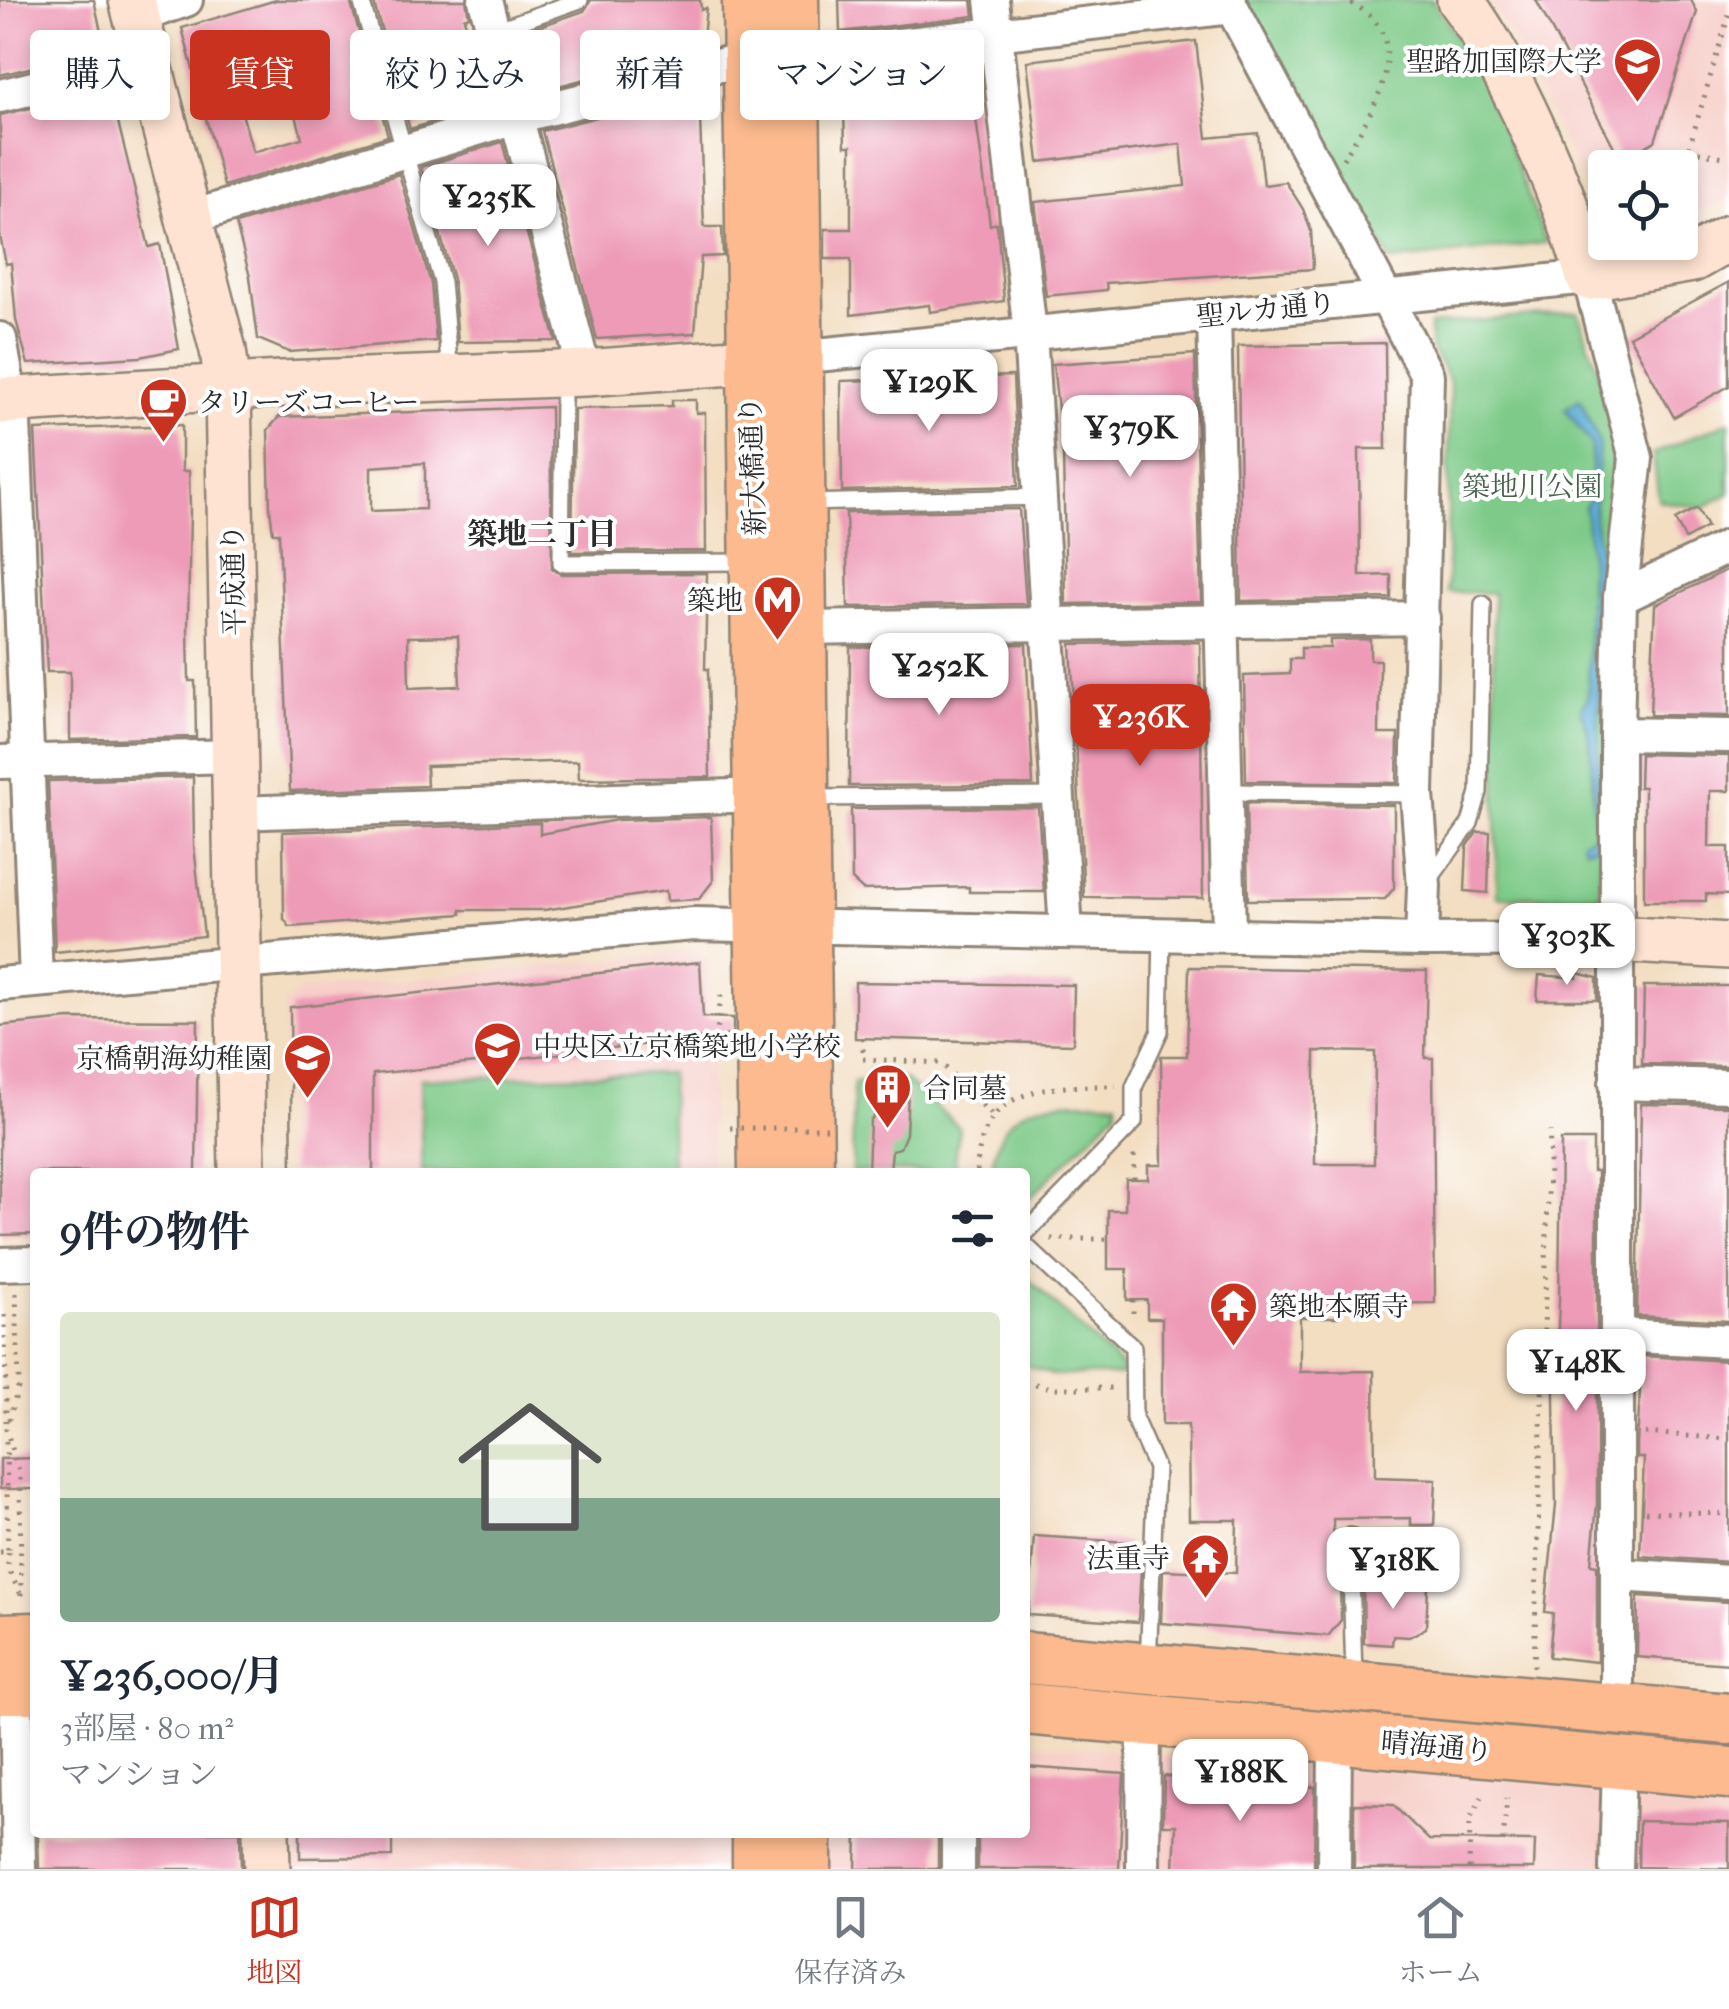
<!DOCTYPE html>
<html lang="ja">
<head>
<meta charset="utf-8">
<style>
  :root { --surface:#fff; --page:#f2f2f3; --text:#1f2937; --muted:#747a83; --line:#e0e1e3; --accent:#c8321e }
  body { margin:0; font-family:"IM FELL French Canon","Noto Serif JP",serif; background:var(--page); color:var(--text); height:100vh; display:flex; flex-direction:column; font-size:38px; white-space:nowrap }
  * { box-sizing:border-box; margin:0 }
  p { font-size:32px; color:var(--muted) }
  .icon { flex:none; width:55px; height:55px; fill:none; stroke:currentColor; stroke-width:2; stroke-linecap:round; stroke-linejoin:round }
  .map { position:relative; flex:1; overflow:hidden }
  .sheet { position:absolute; left:30px; top:1168px; width:1000px; height:670px; display:flex; flex-direction:column; background:var(--surface); border-radius:10px; box-shadow:0 5px 15px #0003 }
  .sheet>* { flex:none }
  .top-card { position:absolute; left:30px; top:30px; width:1000px; height:90px; display:flex; gap:20px }
  .controls { position:absolute; left:1588px; top:150px; display:grid; gap:20px }
  .controls a { display:grid; place-items:center; width:110px; height:110px; border-radius:10px; background:var(--surface); box-shadow:0 5px 15px #0003; font-size:50px }
  .price { position:absolute; translate:-50% -85px; padding:0 22px; border-radius:20px; background:#fff; color:#222; font-size:32px; line-height:65px; filter:drop-shadow(0 2px 5px #0008) }
  .price::after { content:''; position:absolute; left:50%; top:60px; width:30px; height:22px; margin-left:-15px; background:inherit; clip-path:polygon(0 0,100% 0,50% 100%) }
  .price.selected { background:var(--accent); color:#fff }
  ul { padding:0; list-style:none }
  li { display:grid; align-content:center; gap:20px; height:530px; padding:0 30px }
  li+li { border-top:2px solid var(--line) }
  li span { display:grid; place-items:center; height:310px; border-radius:10px; color:#555 }
  li>.icon { margin-inline-start:auto }
  span .icon { width:180px; height:180px; fill:#fffc; stroke-width:1 }
  li b { font-size:42px }
  h2 { display:flex; justify-content:space-between; align-items:center; height:120px; padding:0 30px; font-size:42px }
  .chip { padding:0 35px; border-radius:10px; background:var(--surface); box-shadow:0 5px 15px #0003; font-size:35px; line-height:90px }
  .chip.selected { background:var(--accent); color:#fff }
  .dock { display:flex; justify-content:space-around; align-items:center; height:140px; border-top:2px solid var(--line); background:var(--surface); font-size:28px; color:var(--muted) }
  .dock a { display:grid; justify-items:center; gap:5px }
  .dock .selected { color:var(--accent) }
  .map>svg:first-child { display:block }
  .built { fill:#f7d0ca }
  .green { fill:#7eca88; stroke:#547a5a; stroke-width:2.5 }
  .water { fill:#5dafd8; stroke:#446d82; stroke-width:2.5 }
  .building { fill:#ee9bb7; fill-rule:evenodd }
  .lines { fill:none; stroke-linecap:round; stroke-linejoin:round }
  .lane-casing { stroke:#8f8476; stroke-width:20 }
  .street-casing { stroke:#8f8476; stroke-width:38 }
  .secondary-casing { stroke:#8f8476; stroke-width:50 }
  .primary-casing { stroke:#8f8476; stroke-width:55 }
  .path { stroke:#8f8476; stroke-width:5; stroke-dasharray:2.5 8; stroke-linecap:butt }
  .lane { stroke:#fff; stroke-width:15 }
  .street { stroke:#fff; stroke-width:32 }
  .secondary { stroke:#fee3d2; stroke-width:45 }
  .primary { stroke:#fcba8e; stroke-width:50 }
  .path-bridge { stroke:#8f8476; stroke-width:5; stroke-dasharray:2.5 8; stroke-linecap:butt }
  .labels { text-anchor:middle; stroke-width:8; stroke-linejoin:round; paint-order:stroke }
  .poi-label { font-size:28px; fill:#2b2b2b; stroke:#fff; text-anchor:end }
  .street-label { font-size:28px; fill:#2b2b2b; stroke:#fff }
  .park-label { font-size:28px; fill:#48634c; stroke:#fff }
  .neighbourhood-label { font-size:30px; font-weight:bold; fill:#2b2b2b; stroke:#fff }
</style>
</head>
<body>
<div class="map">
<svg width="1729" height="1869" viewBox="0 0 1729 1869">
  <rect width="100%" height="100%" fill="#fff"/>
  <filter id="ink" filterUnits="userSpaceOnUse"><feTurbulence type="fractalNoise" baseFrequency=".01" numOctaves="2"/><feDisplacementMap in="SourceGraphic" scale="20" xChannelSelector="R" yChannelSelector="G"/><feConvolveMatrix kernelMatrix="1 2 1 2 8 2 1 2 1" color-interpolation-filters="sRGB"/></filter>
  <filter id="wash" filterUnits="userSpaceOnUse"><feTurbulence type="fractalNoise" baseFrequency=".0048" numOctaves="4" result="noise"/><feDisplacementMap in="SourceGraphic" scale="40" xChannelSelector="R" yChannelSelector="G"/><feGaussianBlur stdDeviation="2.25" result="paint"/><feColorMatrix in="noise" values="0 0 0 0 0 0 0 0 0 0 0 0 0 0 0 0 0 1.4 0 .05"/><feComposite in="paint" operator="in"/></filter>
  <g filter="url(#wash)">
    <rect width="100%" height="100%" fill="#f3dec2"/>
    <g class="built">
      <polygon points="1489,0 1729,0 1729,201 1680,215 1680,168 1605,168 1605,226 1513,38"/>
      <polygon points="697,951 709,962 712,1172 286,1172 284,1005 300,991"/>
      <polygon points="1025,1743 1729,1799 1729,1869 283,1869 282,1833 1025,1832"/>
    </g>
    <g class="green">
      <polygon points="1244,0 1432,0 1485,80 1546,243 1391,261"/>
      <polygon points="1578,312 1608,399 1615,487 1599,897 1497,897 1493,593 1447,592 1450,382 1430,347 1430,325"/>
      <polygon points="1729,421 1729,493 1703,508 1659,501 1653,454"/>
      <polygon points="670,1073 672,1172 422,1172 420,1079"/>
      <polygon points="904,1079 959,1127 954,1172 852,1172 854,1082"/>
      <path d="M 1117,1101 L 1117,1110 L 1029,1199 L 1025,1199 L 1025,1172 L 992,1172 C 998,1093 1055,1102 1117,1101 Z"/>
      <polygon points="1025,1276 1121,1366 1122,1375 1052,1375 1025,1365"/>
    </g>
    <polygon class="water" points="1580,399 1599,443 1594,519 1600,553 1598,846 1584,848 1582,841 1595,835 1590,739 1581,709 1588,698 1590,558 1585,507 1592,495 1591,444 1565,409"/>
    <g id="blocks">
      <g class="building">
        <polygon points="0,0 94,0 105,50 0,75"/>
        <path d="M 276,0 L 350,0 L 388,136 L 224,186 L 182,28 ZM 286,77 L 302,138 L 253,152 L 236,92 Z"/>
        <polygon points="373,0 466,0 469,16 464,18 491,104 410,129"/>
        <polygon points="591,0 700,0 701,10 706,8 702,49 531,93 515,35 584,11"/>
        <polygon points="839,0 972,0 974,16 840,32"/>
        <polygon points="1536,0 1691,0 1697,12 1655,141 1621,160"/>
        <polygon points="1196,41 1207,138 1258,133 1264,185 1286,182 1303,209 1311,231 1313,269 1106,283 1107,290 1046,296 1035,202 1185,186 1181,144 1039,162 1027,61"/>
        <polygon points="968,57 990,225 997,223 1004,301 930,312 929,305 851,315 851,259 825,259 825,229 851,229 851,146 845,146 843,72"/>
        <polygon points="110,90 149,247 160,244 179,349 140,357 28,364 16,320 11,263 6,264 0,236 0,115"/>
        <polygon points="699,91 704,227 722,227 723,256 701,257 695,333 597,339 542,131"/>
        <polygon points="502,142 530,245 556,341 458,342 453,279 421,167"/>
        <polygon points="399,174 431,284 436,341 289,352 258,339 250,277 236,224"/>
        <polygon points="1729,282 1729,386 1674,417 1629,336"/>
        <polygon points="1385,343 1386,449 1359,449 1360,576 1391,575 1391,598 1241,601 1238,346"/>
        <polygon points="1195,354 1201,602 1066,604 1063,454 1053,364"/>
        <polygon points="1013,376 1018,486 842,491 841,381"/>
        <polygon points="672,400 696,400 696,413 705,413 706,551 572,552 574,409 672,406"/>
        <path d="M 550,407 L 552,569 L 561,574 L 707,573 L 705,669 L 708,669 L 710,777 L 579,779 L 578,761 L 426,766 L 427,786 L 290,791 L 279,533 L 273,533 L 270,508 L 268,430 L 279,417 ZM 425,463 L 425,509 L 371,511 L 371,467 ZM 458,636 L 460,686 L 409,688 L 408,637 Z"/>
        <polygon points="182,425 182,471 189,471 190,507 188,628 189,681 195,681 196,737 70,740 70,672 47,672 35,430"/>
        <polygon points="1697,508 1707,527 1685,539 1675,520"/>
        <polygon points="1019,509 1026,604 848,607 846,513"/>
        <polygon points="1729,569 1729,716 1650,715 1655,605"/>
        <polygon points="1370,639 1370,660 1380,660 1379,734 1398,734 1397,783 1246,781 1244,676 1290,674 1290,659 1301,659 1301,648 1330,648 1330,640"/>
        <polygon points="1200,642 1203,898 1084,897 1071,644"/>
        <polygon points="1026,644 1033,785 849,786 850,647 928,646 928,662 983,662 983,645"/>
        <polygon points="1640,754 1729,756 1729,791 1710,791 1709,847 1729,847 1729,895 1706,894 1706,901 1644,901 1644,787 1639,787"/>
        <polygon points="193,777 194,846 204,936 55,952 48,781"/>
        <polygon points="1246,803 1394,805 1394,888 1385,899 1248,900"/>
        <polygon points="1038,807 1044,892 969,892 969,887 863,890 852,880 851,809"/>
        <polygon points="711,817 713,881 699,899 667,901 666,891 544,910 461,910 461,914 290,927 284,919 283,832 540,823 540,834 617,820"/>
        <polygon points="1477,832 1490,832 1488,893 1465,891 1467,847"/>
        <polygon points="700,962 703,1017 733,1018 733,1035 373,1074 373,1172 292,1172 290,1007"/>
        <path d="M 1189,967 L 1427,971 L 1425,1058 L 1433,1058 L 1435,1303 L 1337,1304 L 1337,1317 L 1300,1317 L 1300,1372 L 1374,1371 L 1375,1477 L 1436,1479 L 1434,1525 L 1411,1525 L 1411,1518 L 1333,1519 L 1334,1582 L 1340,1582 L 1341,1620 L 1328,1636 L 1161,1623 L 1163,1570 L 1236,1573 L 1237,1520 L 1189,1520 L 1188,1425 L 1162,1425 L 1162,1318 L 1147,1318 L 1147,1300 L 1127,1300 L 1127,1269 L 1108,1269 L 1108,1210 L 1125,1210 L 1126,1179 L 1148,1179 L 1148,1165 L 1162,1165 L 1161,1056 L 1187,1056 ZM 1315,1051 L 1375,1052 L 1374,1164 L 1315,1164 Z"/>
        <polygon points="1577,973 1597,978 1597,1000 1537,1000 1539,975 1577,978"/>
        <polygon points="855,982 1074,985 1073,1044 855,1038"/>
        <polygon points="1644,986 1729,986 1728,1066 1642,1064"/>
        <polygon points="69,1019 198,1020 196,1172 35,1172 35,1234 0,1235 0,1026"/>
        <polygon points="908,1092 906,1134 900,1148 892,1150 890,1172 868,1172 870,1121 883,1105"/>
        <polygon points="1641,1104 1729,1106 1729,1321 1637,1316"/>
        <polygon points="1561,1140 1593,1140 1593,1171 1597,1171 1597,1505 1591,1564 1597,1565 1597,1662 1549,1657 1553,1613 1545,1612 1556,1505 1553,1348 1557,1348 1559,1303"/>
        <polygon points="1642,1356 1729,1361 1729,1562 1640,1556 1644,1458 1637,1458 1637,1444"/>
        <polygon points="35,1458 35,1489 0,1489 0,1459"/>
        <polygon points="1034,1536 1127,1542 1125,1566 1141,1569 1138,1622 1028,1615"/>
        <polygon points="1363,1583 1428,1586 1426,1628 1409,1637 1393,1636 1392,1645 1364,1643"/>
        <polygon points="1638,1596 1729,1602 1729,1664 1637,1657"/>
        <polygon points="1025,1767 1124,1774 1119,1869 978,1869 978,1832 1025,1832"/>
        <polygon points="1164,1776 1315,1787 1314,1869 1174,1869 1176,1825 1163,1825"/>
        <polygon points="1354,1804 1393,1805 1429,1840 1535,1841 1534,1869 1354,1869"/>
        <polygon points="1639,1821 1729,1823 1729,1869 1638,1867"/>
        <polygon points="38,1832 240,1832 241,1869 39,1869"/>
        <polygon points="300,1832 392,1832 392,1857 300,1858"/>
        <polygon points="857,1832 938,1832 938,1869 856,1869"/>
      </g>
    </g>
  </g>
  <g filter="url(#ink)">
    <use href="#blocks" fill-opacity="0" stroke="#8f8476" stroke-width="2.5"/>
    <g class="lines">
      <defs>
        <g id="lane">
          <polyline points="361,0 442,282 450,374"/>
          <polyline points="493,31 580,0"/>
          <polyline points="563,398 561,563 747,562"/>
          <polyline points="804,503 1040,497"/>
          <polyline points="1225,792 1417,794"/>
          <polyline points="809,798 1057,796"/>
          <polyline points="1429,880 1470,823 1479,792 1483,604"/>
          <polyline points="1025,1234 1134,1122 1134,1087 1160,1031 1162,933"/>
          <polyline points="1025,1245 1133,1347 1134,1418 1156,1468 1148,1665"/>
          <polyline points="1350,1536 1354,1678"/>
        </g>
        <g id="street">
          <polyline points="485,0 585,373"/>
          <polyline points="992,0 1030,332 1066,932"/>
          <polyline points="1228,0 1427,375 1417,794 1424,886 1422,940"/>
          <polyline points="137,17 186,0"/>
          <polyline points="794,57 1232,7"/>
          <polyline points="0,96 148,60"/>
          <polyline points="189,218 516,117 748,58"/>
          <polyline points="1214,316 1229,934"/>
          <polyline points="0,339 14,421 36,980"/>
          <polyline points="797,357 1589,277 1636,458 1620,598 1617,734 1617,1710"/>
          <polyline points="1620,598 1729,546"/>
          <polyline points="803,628 1423,618"/>
          <polyline points="1617,734 1729,736"/>
          <polyline points="0,762 237,756"/>
          <polyline points="237,813 761,795"/>
          <polyline points="0,984 694,924 1422,940 1616,939"/>
          <polyline points="1616,1083 1729,1086"/>
          <polyline points="0,1264 35,1263"/>
          <polyline points="1617,1335 1729,1341"/>
          <polyline points="1617,1575 1729,1582"/>
          <polyline points="16,1688 19,1869"/>
          <polyline points="958,1869 958,1832"/>
          <polyline points="1143,1869 1144,1720"/>
          <polyline points="1334,1869 1335,1737"/>
          <polyline points="1616,1869 1619,1763"/>
        </g>
        <g id="secondary">
          <polyline points="132,0 223,350 228,387 242,1172"/>
          <path d="M 1460,0 C 1510,66 1566,198 1589,277 L 1692,259 L 1729,238"/>
          <polyline points="0,401 281,384 585,373 787,358"/>
          <polyline points="1616,939 1729,946"/>
          <polyline points="266,1832 267,1869"/>
        </g>
        <g id="primary">
          <polyline points="748,0 764,1172"/>
          <polyline points="793,0 808,1172"/>
          <polyline points="0,1639 35,1638"/>
          <polyline points="1025,1658 1729,1719"/>
          <polyline points="0,1688 35,1688"/>
          <polyline points="1025,1709 1729,1773"/>
          <polyline points="758,1832 758,1869"/>
          <polyline points="806,1832 806,1869"/>
        </g>
      </defs>
      <use href="#lane" class="lane-casing"/>
      <use href="#street" class="street-casing"/>
      <use href="#secondary" class="secondary-casing"/>
      <use href="#primary" class="primary-casing"/>
      <g class="path">
        <polyline points="1688,150 1729,158"/>
        <path d="M 1343,159 C 1376,107 1422,35 1345,0"/>
        <polyline points="1680,178 1729,14"/>
        <polyline points="721,995 716,1044 723,1051"/>
        <polyline points="863,1038 863,1059 941,1063 994,1117"/>
        <path d="M 977,1172 C 979,1084 1049,1086 1116,1086"/>
        <polyline points="1134,1179 1134,1152"/>
        <polyline points="1051,1239 1108,1239"/>
        <polyline points="16,1293 19,1385 6,1429 20,1474 21,1596"/>
        <polyline points="1133,1300 1133,1319"/>
        <polyline points="5,1315 6,1422"/>
        <polyline points="1025,1381 1050,1388 1116,1388"/>
        <polyline points="1645,1433 1729,1439"/>
        <polyline points="1645,1512 1729,1514"/>
        <polyline points="0,1552 8,1552 6,1438"/>
        <polyline points="8,1552 8,1569 20,1593"/>
        <polyline points="1534,1667 1550,1131"/>
        <polyline points="1503,1841 1507,1798"/>
        <polyline points="1469,1869 1470,1819 1482,1797"/>
      </g>
      <use href="#lane" class="lane"/>
      <use href="#street" class="street"/>
      <use href="#secondary" class="secondary"/>
      <use href="#primary" class="primary"/>
      <polyline class="path-bridge" points="730,1128 835,1128"/>
    </g>
  </g>
  <defs>
    <symbol id="university-pin" viewBox="-11 -11 22 30"><path d="M0 17L-7.5 6A9.5 9.5 0 1 1 7.5 6Z" fill="#c8321e" stroke="#fff"/><path d="M0-5L7-2L0 1L-7-2ZM-4 1L0 2.5L4 1V4Q0 6-4 4Z" fill="#fff"/></symbol>
    <symbol id="cafe-pin" viewBox="-11 -11 22 30"><path d="M0 17L-7.5 6A9.5 9.5 0 1 1 7.5 6Z" fill="#c8321e" stroke="#fff"/><path d="M-5.5-4.5H6V0H3Q3 3.5 0 3.5H-2.5Q-5.5 3.5-5.5 0ZM3-3.2v2h1.7v-2ZM-6 4.5H4V6H-6Z" fill="#fff"/></symbol>
    <symbol id="metro-pin" viewBox="-11 -11 22 30"><path d="M0 17L-7.5 6A9.5 9.5 0 1 1 7.5 6Z" fill="#c8321e" stroke="#fff"/><path d="M-5.5 5V-5H-3L0 0L3-5H5.5V5H3V-.5L0 4L-3-.5V5Z" fill="#fff"/></symbol>
    <symbol id="school-pin" viewBox="-11 -11 22 30"><path d="M0 17L-7.5 6A9.5 9.5 0 1 1 7.5 6Z" fill="#c8321e" stroke="#fff"/><path d="M0-5L7-2L0 1L-7-2ZM-4 1L0 2.5L4 1V4Q0 6-4 4Z" fill="#fff"/></symbol>
    <symbol id="building-pin" viewBox="-11 -11 22 30"><path d="M0 17L-7.5 6A9.5 9.5 0 1 1 7.5 6Z" fill="#c8321e" stroke="#fff"/><path d="M-4-6H4V6H1V3H-1V6H-4ZM-2.5-4.3h1.7v1.8h-1.7ZM.8-4.3h1.7v1.8H.8ZM-2.5-1h1.7V.8h-1.7ZM.8-1h1.7V.8H.8Z" fill="#fff"/></symbol>
    <symbol id="temple-pin" viewBox="-11 -11 22 30"><path d="M0 17L-7.5 6A9.5 9.5 0 1 1 7.5 6Z" fill="#c8321e" stroke="#fff"/><path d="M0-6L5-2H3V0L6.5 2.5H4V6H1.5V3h-3V6H-4V2.5H-6.5L-3 0V-2H-5Z" fill="#fff"/></symbol>
  </defs>
  <g fill-rule="evenodd">
    <use href="#university-pin" x="1610" y="34" width="55" height="75"/>
    <use href="#cafe-pin" x="136" y="374" width="55" height="75"/>
    <use href="#metro-pin" x="750" y="572" width="55" height="75"/>
    <use href="#school-pin" x="470" y="1018" width="55" height="75"/>
    <use href="#school-pin" x="280" y="1030" width="55" height="75"/>
    <use href="#building-pin" x="860" y="1060" width="55" height="75"/>
    <use href="#temple-pin" x="1206" y="1278" width="55" height="75"/>
    <use href="#temple-pin" x="1178" y="1530" width="55" height="75"/>
  </g>
  <g class="labels">
    <g class="poi-label">
      <text x="1602" y="71">聖路加国際大学</text>
      <text x="198" y="412" text-anchor="start">タリーズコーヒー</text>
      <text x="743" y="610">築地</text>
      <text x="533" y="1056" text-anchor="start">中央区立京橋築地小学校</text>
      <text x="272" y="1068">京橋朝海幼稚園</text>
      <text x="923" y="1098" text-anchor="start">合同墓</text>
      <text x="1269" y="1316" text-anchor="start">築地本願寺</text>
      <text x="1170" y="1568">法重寺</text>
    </g>
    <g class="street-label">
      <text transform="translate(1266 309) rotate(-6)" y="10">聖ルカ通り</text>
      <text transform="translate(752 466) rotate(-92)" y="10">新大橋通り</text>
      <text transform="translate(233 580) rotate(-91)" y="10">平成通り</text>
      <text transform="translate(1437 1746) rotate(5)" y="10">晴海通り</text>
    </g>
    <g class="park-label">
      <text x="1532" y="496">築地川公園</text>
    </g>
    <g class="neighbourhood-label">
      <text x="542" y="544">築地二丁目</text>
    </g>
  </g>
</svg>
<div class="controls">
<a><svg class="icon" aria-label="locate" viewBox="0 0 24 24"><circle cx="12" cy="12" r="6"/><path d="M12 2v4M12 18v4M2 12h4M18 12h4"/></svg></a>
</div>
<b class="price" style="left:488px;top:249px">¥235K</b>
<b class="price" style="left:929px;top:434px">¥129K</b>
<b class="price" style="left:1130px;top:480px">¥379K</b>
<b class="price" style="left:939px;top:718px">¥252K</b>
<b class="price selected" style="left:1140px;top:769px">¥236K</b>
<b class="price" style="left:1567px;top:988px">¥303K</b>
<b class="price" style="left:1576px;top:1414px">¥148K</b>
<b class="price" style="left:1393px;top:1612px">¥318K</b>
<b class="price" style="left:1240px;top:1824px">¥188K</b>
<div class="top-card">
<a class="chip">購入</a>
<a class="chip selected">賃貸</a>
<a class="chip">絞り込み</a>
<a class="chip">新着</a>
<a class="chip">マンション</a>
</div>
<section class="sheet">
<h2>9件の物件<svg class="icon" aria-label="filters" viewBox="0 0 24 24"><path d="M4 7h16M4 17h16"/><circle cx="9" cy="7" r="2"/><circle cx="15" cy="17" r="2"/></svg></h2>
<ul>
<li><span style="background:linear-gradient(#dfe7d0 60%,#7fa58c 0)"><svg class="icon" aria-label="home" viewBox="0 0 24 24"><path d="M3 11l9-7 9 7M6 9v11h12V9"/></svg></span><div><b>¥236,000/月</b><p>3部屋 · 80 m²</p><p>マンション</p></div></li>
</ul>
</section>
</div>
<nav class="dock">
<a class="selected"><svg class="icon" aria-label="map" viewBox="0 0 24 24"><path d="M3 6l6-2 6 2 6-2v14l-6 2-6-2-6 2zM9 4v14M15 6v14"/></svg>地図</a>
<a><svg class="icon" aria-label="saved" viewBox="0 0 24 24"><path d="M7 4h10v16l-5-4-5 4z"/></svg>保存済み</a>
<a><svg class="icon" aria-label="home" viewBox="0 0 24 24"><path d="M3 11l9-7 9 7M6 9v11h12V9"/></svg>ホーム</a>
</nav>
</body>
</html>
